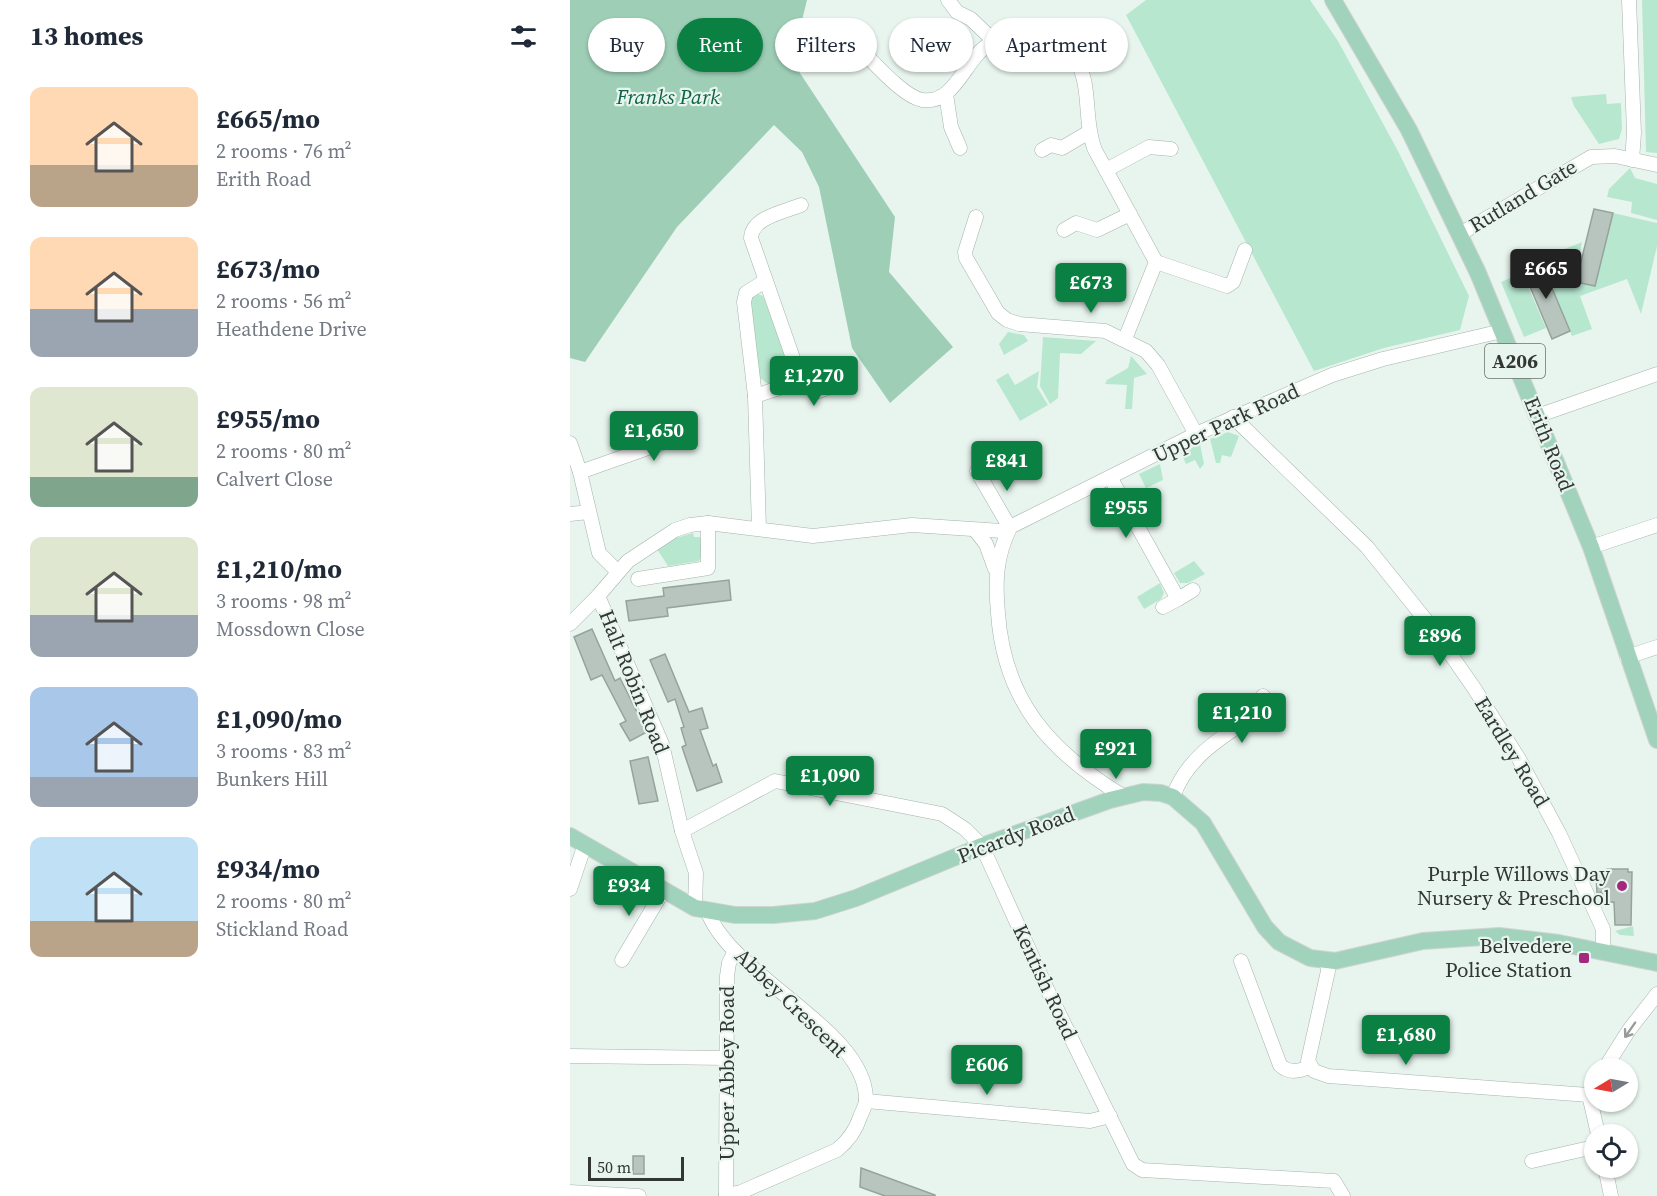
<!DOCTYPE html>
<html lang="en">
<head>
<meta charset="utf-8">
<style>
  :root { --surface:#fff; --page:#f2f2f3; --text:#1f2937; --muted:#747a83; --accent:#0b8043 }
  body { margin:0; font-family:"Source Serif 4",serif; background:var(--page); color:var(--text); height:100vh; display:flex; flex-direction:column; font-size:22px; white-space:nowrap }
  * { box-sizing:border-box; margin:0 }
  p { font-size:20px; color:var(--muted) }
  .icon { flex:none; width:33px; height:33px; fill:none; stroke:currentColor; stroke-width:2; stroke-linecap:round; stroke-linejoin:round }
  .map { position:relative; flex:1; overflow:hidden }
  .drawer { display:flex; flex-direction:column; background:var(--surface); width:570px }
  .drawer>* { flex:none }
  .banner { position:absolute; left:18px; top:18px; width:570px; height:54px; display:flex; gap:12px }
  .needle { width:39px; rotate:260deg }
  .buttons { position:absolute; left:1014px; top:1058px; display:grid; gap:12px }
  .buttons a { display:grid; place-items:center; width:54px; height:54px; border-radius:50%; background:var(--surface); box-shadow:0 2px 4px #0004; font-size:30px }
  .scale { position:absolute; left:18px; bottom:15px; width:96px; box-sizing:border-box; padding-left:6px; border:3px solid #323735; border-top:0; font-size:16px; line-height:21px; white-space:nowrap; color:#323735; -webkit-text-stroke:4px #e8f5ee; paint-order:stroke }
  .price { position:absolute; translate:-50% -51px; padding:0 14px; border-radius:6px; background:var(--accent); color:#fff; font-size:20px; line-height:39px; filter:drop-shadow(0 2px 3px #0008) }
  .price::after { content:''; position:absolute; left:50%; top:36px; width:18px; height:14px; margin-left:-9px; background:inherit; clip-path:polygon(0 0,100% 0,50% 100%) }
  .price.selected { background:#222; color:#fff }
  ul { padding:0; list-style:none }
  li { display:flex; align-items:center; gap:18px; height:150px; padding:0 30px }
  li span { display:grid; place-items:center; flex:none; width:168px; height:120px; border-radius:12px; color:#555 }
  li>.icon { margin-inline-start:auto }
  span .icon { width:72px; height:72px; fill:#fffc; stroke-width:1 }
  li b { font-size:26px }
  h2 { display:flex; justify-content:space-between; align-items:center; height:72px; padding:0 30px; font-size:26px }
  .chip { padding:0 21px; border-radius:27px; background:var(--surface); box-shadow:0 2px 4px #0004; font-size:21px; line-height:54px }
  .chip.selected { background:var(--accent); color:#fff }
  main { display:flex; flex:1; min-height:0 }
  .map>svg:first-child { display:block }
  .green { fill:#b8e7d0 }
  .forest { fill:#9eceb6 }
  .building { fill:#b8c5be; stroke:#96a39c; stroke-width:1.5 }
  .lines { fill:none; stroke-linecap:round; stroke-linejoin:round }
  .minor-casing { stroke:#a6b3ac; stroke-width:15 }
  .major-casing { stroke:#d2d3d3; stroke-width:18 }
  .minor { stroke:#fff; stroke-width:14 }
  .major { stroke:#a1d3bc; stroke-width:16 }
  .oneway { stroke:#989b9a }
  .poi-dot { fill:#a4297e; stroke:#e8f5ee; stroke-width:2 }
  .labels { text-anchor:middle; stroke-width:4.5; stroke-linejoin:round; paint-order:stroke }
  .shield { fill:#e8f5ee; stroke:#69706c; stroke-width:1.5 }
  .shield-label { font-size:20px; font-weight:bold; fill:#323735 }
  .park-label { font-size:21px; font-style:italic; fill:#0d6345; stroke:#e8f5ee }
  .street-label { font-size:21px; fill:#323735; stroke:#e8f5ee }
  .poi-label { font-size:21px; fill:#323735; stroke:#e8f5ee; text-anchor:end }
</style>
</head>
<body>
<main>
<section class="drawer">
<h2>13 homes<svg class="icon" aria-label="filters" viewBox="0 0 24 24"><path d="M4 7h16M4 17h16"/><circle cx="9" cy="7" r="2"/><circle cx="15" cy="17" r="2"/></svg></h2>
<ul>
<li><span style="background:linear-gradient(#ffd9b3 65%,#b9a48a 0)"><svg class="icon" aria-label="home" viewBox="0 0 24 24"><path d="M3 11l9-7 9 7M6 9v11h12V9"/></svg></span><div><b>£665/mo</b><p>2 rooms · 76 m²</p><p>Erith Road</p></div></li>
<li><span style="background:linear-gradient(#ffd9b3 60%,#9aa5b1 0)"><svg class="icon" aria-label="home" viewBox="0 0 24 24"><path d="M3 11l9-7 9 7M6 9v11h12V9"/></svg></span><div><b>£673/mo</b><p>2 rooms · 56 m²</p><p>Heathdene Drive</p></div></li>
<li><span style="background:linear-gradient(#dfe7d0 75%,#7fa58c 0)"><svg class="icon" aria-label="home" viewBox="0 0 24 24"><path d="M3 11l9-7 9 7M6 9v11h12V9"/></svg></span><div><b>£955/mo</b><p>2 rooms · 80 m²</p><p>Calvert Close</p></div></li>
<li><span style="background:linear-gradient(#dfe7d0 65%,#9aa5b1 0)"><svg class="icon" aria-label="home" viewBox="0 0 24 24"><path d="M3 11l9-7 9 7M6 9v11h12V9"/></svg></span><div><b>£1,210/mo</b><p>3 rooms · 98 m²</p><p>Mossdown Close</p></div></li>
<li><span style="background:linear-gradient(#a9c7e8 75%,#9aa5b1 0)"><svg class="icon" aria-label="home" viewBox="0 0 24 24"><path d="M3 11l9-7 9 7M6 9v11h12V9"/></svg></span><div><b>£1,090/mo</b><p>3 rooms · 83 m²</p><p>Bunkers Hill</p></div></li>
<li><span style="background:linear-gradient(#bfe0f5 70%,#b9a48a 0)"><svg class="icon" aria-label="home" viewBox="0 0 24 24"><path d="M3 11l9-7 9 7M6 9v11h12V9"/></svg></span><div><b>£934/mo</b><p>2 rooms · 80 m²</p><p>Stickland Road</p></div></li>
</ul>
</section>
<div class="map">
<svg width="1087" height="1196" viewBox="0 0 1087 1196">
  <rect width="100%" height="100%" fill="#e8f5ee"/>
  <g class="green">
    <polygon points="576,0 740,0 768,41 828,151 899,296 890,330 814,348 744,371 556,15"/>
    <polygon points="1072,0 1087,0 1087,153 1076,152"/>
    <polygon points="1036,94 1037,104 1051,103 1052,129 1049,139 1029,144 1004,106 1001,97"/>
    <polygon points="1060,168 1065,178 1087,184 1087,220 1061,213 1062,202 1037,197 1039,189"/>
    <polygon points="1043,213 1087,223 1087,246 1071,314 1057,279 1010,296 1022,329 1002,336 970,259 1012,242 1005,281 1025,286"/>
    <polygon points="952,273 976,328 954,337 931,282"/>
    <polygon points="186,293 193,296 195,301 220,368 214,378 198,384 189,377 179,300"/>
    <polygon points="438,332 454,335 458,341 434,355 429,344"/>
    <polygon points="473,337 526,341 511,354 490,353 488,398 480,404 470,386"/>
    <polygon points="561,356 577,374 564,378 562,409 555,409 557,385 535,384 537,380 558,368"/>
    <polygon points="469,371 467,387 478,405 450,421 426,380 438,373 445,385"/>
    <polygon points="658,432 669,436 661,457 652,455 650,463 646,463 640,439"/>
    <polygon points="630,444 634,464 630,469 625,460 616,464 611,453"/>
    <polygon points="590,464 593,480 576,488 569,474"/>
    <path d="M 123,533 L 124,537 L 130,537 C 134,545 134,553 129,561 L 98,566 L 87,549 L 106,538 Z"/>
    <polygon points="624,561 635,574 618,583 610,583 604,573"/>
    <polygon points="590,583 594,593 591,599 574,609 567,597"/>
    <polygon points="1063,926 1064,936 1050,935 1045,931"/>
  </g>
  <polygon class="forest" points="0,0 237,0 222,61 325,217 319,272 383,347 320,403 282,348 249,187 232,152 204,125 107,227 15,362 0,358"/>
  <g class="building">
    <polygon points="1024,209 1043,213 1025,286 1006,282"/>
    <polygon points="971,262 1000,331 982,339 953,270"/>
    <polygon points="159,580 161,600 97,608 98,616 59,621 56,601 94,596 93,588"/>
    <polygon points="22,629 45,681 50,678 77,732 60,741 50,724 56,721 32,675 21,680 4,637"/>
    <polygon points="95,654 119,712 132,708 138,728 130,730 143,766 146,764 152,782 127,791 112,747 116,745 111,728 114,727 105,699 98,702 80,660"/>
    <polygon points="78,757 88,801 69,804 60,761"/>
    <polygon points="1037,869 1058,869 1058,872 1062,872 1061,925 1045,925 1044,902 1032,903 1032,892 1027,893 1026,873 1037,873"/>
    <rect x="63" y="1156" width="11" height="18"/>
    <polygon points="291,1168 365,1195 365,1196 315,1196 290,1187"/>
  </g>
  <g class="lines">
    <defs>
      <g id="minor">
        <polyline points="378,0 387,12 401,19 425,42"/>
        <polyline points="1059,0 1064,133 1062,160"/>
        <path d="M 286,45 C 302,60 332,96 352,100 C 386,105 395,57 420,44 C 429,39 486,47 497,52 C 502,54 507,60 509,65 C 521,91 514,123 525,150 L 586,262 L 555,339"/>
        <polyline points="376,94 381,127 390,148"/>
        <polyline points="472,150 481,145 492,148 519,132"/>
        <polyline points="536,170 579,147 601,149"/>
        <polyline points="406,217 395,252 396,258 428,313 437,320 449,324 535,331 576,351 588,365 626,434"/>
        <polyline points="494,230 506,223 527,230 560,214"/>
        <polyline points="890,234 1021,157 1045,156 1087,165"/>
        <polyline points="586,262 657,286 663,282 675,250"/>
        <polyline points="231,381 246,392 269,384"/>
        <polyline points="185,396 174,302 176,293 195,281"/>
        <polyline points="967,416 1087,374"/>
        <polyline points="663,417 797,547 863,629 904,688 949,759 989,833 1033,929 1033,952"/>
        <polyline points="0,443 10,472 29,553 47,571"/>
        <path d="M 407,471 L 440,528 C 426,556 425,582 428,613 C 434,701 480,752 553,796"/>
        <polyline points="10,472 115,435 114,421"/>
        <polyline points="540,477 608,599 593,607"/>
        <polyline points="0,514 19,512"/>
        <path d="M 189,529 L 185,396 L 231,381 L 181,238 C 182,217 214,212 231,205"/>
        <polyline points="405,530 416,544 425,569"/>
        <polyline points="1021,547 1087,525"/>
        <polyline points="68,579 138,568 138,523"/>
        <polyline points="28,596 92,744 112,831 126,873 125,908"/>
        <polyline points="608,599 623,590"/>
        <polyline points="0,624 28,596 58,561 105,530 120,525 138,523 243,536 342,525 432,531 626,434 762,375 813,359 932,331"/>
        <polyline points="1057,657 1087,647"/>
        <path d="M 603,797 C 618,752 663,731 700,705 L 693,696"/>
        <polyline points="112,831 205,781 372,814 395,829 412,846 476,987 563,1164 572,1170 764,1181 773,1196"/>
        <polyline points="0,889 15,844"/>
        <path d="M 137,910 C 160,977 297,1029 296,1100 C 296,1105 292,1112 290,1117 C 286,1130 278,1141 267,1150 L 171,1192 L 156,1195"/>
        <polyline points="52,960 93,891"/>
        <path d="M 671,961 L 710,1065 C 719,1074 729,1071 740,1067"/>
        <polyline points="757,961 758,971 738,1061 744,1071 758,1076 1019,1095"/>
        <polyline points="0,1056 157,1058"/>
        <polyline points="1035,1068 1059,1030 1087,994"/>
        <polyline points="1024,1086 1019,1095 1028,1134"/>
        <polyline points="296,1101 520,1121 540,1116"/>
        <polyline points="962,1161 1024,1147"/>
        <polyline points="1035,1167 1041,1196"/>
        <polyline points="0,1192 69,1196"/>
        <polyline points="156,1196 157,976 159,963 165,951"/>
      </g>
      <g id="major">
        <polyline points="763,0 839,130 908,273 1021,547 1087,740"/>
        <polyline points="0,836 125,908 165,915 203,915 245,911 286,898 412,846 540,800 573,792 591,793 603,797 633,823 695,927 709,942 740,958 765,961 853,941 929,936 989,943 1087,963"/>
      </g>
    </defs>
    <use href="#minor" class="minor-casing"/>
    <use href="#major" class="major-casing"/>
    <use href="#minor" class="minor"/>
    <use href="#major" class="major"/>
  </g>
  <defs><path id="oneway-shaft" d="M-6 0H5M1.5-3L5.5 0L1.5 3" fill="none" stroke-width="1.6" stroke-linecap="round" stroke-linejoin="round" transform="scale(1.5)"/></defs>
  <use class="oneway" href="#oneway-shaft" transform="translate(1060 1030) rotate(125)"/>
  <g class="poi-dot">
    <circle cx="1052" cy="886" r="6"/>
    <rect x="1008" y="952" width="12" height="12" rx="3"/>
  </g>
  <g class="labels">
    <rect class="shield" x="915" y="344" width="60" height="34" rx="4.5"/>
    <g class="shield-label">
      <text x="945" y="368">A206</text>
    </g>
    <g class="park-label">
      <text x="98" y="104">Franks Park</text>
    </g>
    <g class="street-label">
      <text transform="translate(953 196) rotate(-31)" y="7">Rutland Gate</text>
      <text transform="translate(656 423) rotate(-25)" y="7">Upper Park Road</text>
      <text transform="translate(979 444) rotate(68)" y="7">Erith Road</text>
      <text transform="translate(64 682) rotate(68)" y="7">Halt Robin Road</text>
      <text transform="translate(942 752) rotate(59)" y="7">Eardley Road</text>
      <text transform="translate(446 835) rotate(-21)" y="7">Picardy Road</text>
      <text transform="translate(475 982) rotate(65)" y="7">Kentish Road</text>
      <text transform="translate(221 1003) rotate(44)" y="7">Abbey Crescent</text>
      <text transform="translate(157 1073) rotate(-90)" y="7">Upper Abbey Road</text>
    </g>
    <g class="poi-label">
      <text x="1040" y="881">Purple Willows Day<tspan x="1040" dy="24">Nursery &amp; Preschool</tspan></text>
      <text x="1002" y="953">Belvedere<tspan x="1002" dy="24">Police Station</tspan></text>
    </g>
  </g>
</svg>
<div class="buttons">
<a><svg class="needle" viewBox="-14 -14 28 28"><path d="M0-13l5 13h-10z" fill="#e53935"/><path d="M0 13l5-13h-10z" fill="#747a83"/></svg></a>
<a><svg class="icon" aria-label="locate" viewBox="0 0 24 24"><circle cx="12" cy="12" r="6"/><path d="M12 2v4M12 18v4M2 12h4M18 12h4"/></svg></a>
</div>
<div class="scale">50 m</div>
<b class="price selected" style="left:976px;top:300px">£665</b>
<b class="price" style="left:521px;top:314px">£673</b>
<b class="price" style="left:244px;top:407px">£1,270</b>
<b class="price" style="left:84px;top:462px">£1,650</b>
<b class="price" style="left:437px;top:492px">£841</b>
<b class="price" style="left:556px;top:539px">£955</b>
<b class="price" style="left:870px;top:667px">£896</b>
<b class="price" style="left:672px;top:744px">£1,210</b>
<b class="price" style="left:546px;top:780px">£921</b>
<b class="price" style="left:260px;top:807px">£1,090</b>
<b class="price" style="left:59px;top:917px">£934</b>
<b class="price" style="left:836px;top:1066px">£1,680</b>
<b class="price" style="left:417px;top:1096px">£606</b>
<div class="banner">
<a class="chip">Buy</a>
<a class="chip selected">Rent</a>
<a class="chip">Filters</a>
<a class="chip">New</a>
<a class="chip">Apartment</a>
</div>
</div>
</main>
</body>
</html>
